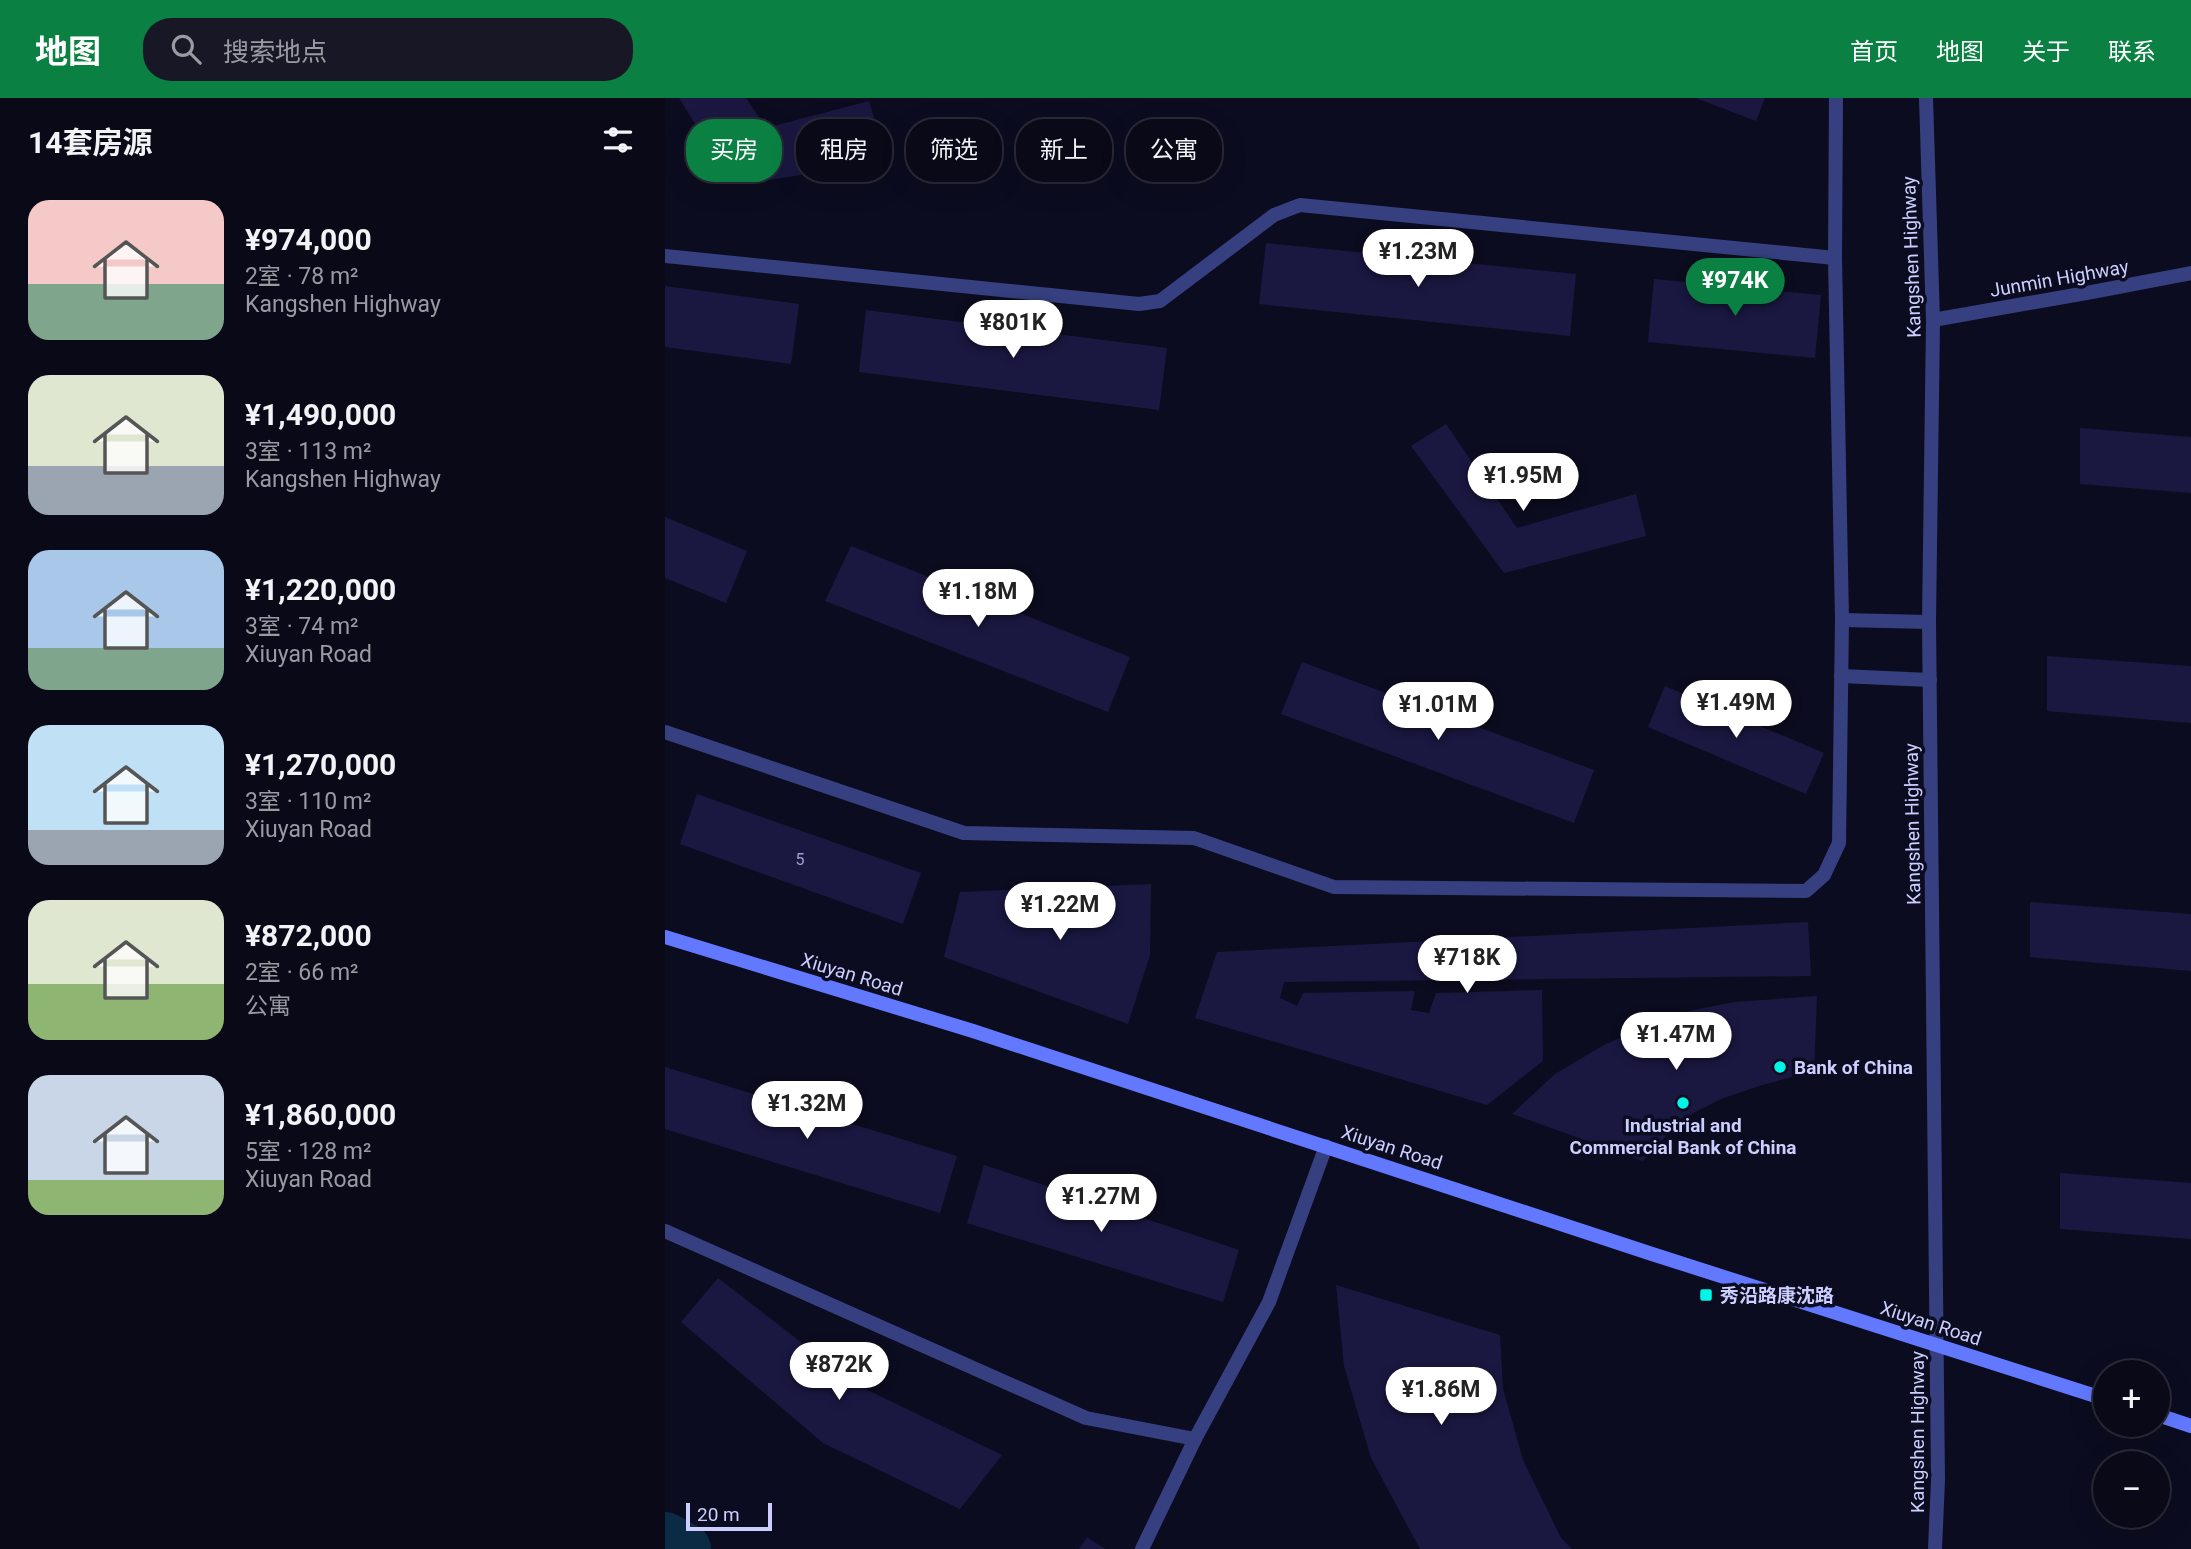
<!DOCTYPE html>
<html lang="zh">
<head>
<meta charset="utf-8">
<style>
  :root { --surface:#090918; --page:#171725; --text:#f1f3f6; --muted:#999aa2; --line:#292a37; --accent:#0b8043 }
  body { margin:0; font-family:Roboto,"Noto Sans SC",sans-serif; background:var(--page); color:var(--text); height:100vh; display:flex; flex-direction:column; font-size:26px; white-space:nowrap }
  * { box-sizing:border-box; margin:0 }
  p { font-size:23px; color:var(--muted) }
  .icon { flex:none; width:38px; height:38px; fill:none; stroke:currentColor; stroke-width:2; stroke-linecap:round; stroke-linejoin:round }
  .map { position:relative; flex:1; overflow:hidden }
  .panel { display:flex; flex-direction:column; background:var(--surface); width:665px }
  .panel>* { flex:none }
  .top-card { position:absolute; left:21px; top:21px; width:665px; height:63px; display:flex; gap:14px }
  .tools { position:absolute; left:1428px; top:1262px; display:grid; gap:14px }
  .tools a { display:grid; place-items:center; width:77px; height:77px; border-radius:50%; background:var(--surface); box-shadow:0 7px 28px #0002,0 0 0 2px var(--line); font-size:35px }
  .scale { position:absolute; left:21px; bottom:18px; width:86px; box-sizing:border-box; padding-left:7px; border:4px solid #cbceff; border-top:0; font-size:19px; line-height:24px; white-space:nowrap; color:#cbceff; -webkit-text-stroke:5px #0c0c20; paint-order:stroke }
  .price { position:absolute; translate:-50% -60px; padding:0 16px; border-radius:24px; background:#fff; color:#222; font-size:23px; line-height:46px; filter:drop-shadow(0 2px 4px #0008) }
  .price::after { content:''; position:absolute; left:50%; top:42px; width:21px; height:16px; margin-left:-10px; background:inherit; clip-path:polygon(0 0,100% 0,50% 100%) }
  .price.active { background:var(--accent); color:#fff }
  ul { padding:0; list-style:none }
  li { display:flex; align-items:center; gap:21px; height:175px; padding:0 28px }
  li span { display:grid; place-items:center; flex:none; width:196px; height:140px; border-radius:21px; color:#555 }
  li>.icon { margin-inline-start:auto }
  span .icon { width:84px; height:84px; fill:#fffc; stroke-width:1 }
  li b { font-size:30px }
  h2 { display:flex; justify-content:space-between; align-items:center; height:84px; padding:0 28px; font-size:30px }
  .chip { padding:0 24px; border-radius:28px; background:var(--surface); box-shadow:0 7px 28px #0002,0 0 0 2px var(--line); font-size:24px; line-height:63px }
  .chip.active { background:var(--accent); color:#fff }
  header { display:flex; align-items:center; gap:42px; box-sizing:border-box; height:98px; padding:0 35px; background:var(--accent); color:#fff }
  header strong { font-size:33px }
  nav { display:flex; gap:38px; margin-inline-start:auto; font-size:24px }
  .search { width:490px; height:63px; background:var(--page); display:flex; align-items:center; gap:18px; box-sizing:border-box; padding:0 24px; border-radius:28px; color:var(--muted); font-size:26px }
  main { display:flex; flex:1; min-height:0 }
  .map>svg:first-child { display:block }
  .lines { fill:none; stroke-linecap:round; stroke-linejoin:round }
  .river { stroke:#0b2b45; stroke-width:52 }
  .building { fill:#1a1841 }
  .minor { stroke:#364080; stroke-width:14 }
  .tertiary { stroke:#364080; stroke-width:14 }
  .secondary { stroke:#6279ff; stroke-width:14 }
  .poi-dot { fill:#00f6e6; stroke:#0c0c20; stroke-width:2.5 }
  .labels { text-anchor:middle; stroke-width:7; stroke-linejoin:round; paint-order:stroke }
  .number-label { font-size:16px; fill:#9fa0d0 }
  .street-label { font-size:19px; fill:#cbceff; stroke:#0c0c20 }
  .poi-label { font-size:19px; font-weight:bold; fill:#cbceff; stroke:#0c0c20; text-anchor:start }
</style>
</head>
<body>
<header>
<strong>地图</strong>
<div class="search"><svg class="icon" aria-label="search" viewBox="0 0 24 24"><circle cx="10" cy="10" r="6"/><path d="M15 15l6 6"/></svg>搜索地点</div>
<nav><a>首页</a><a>地图</a><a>关于</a><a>联系</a></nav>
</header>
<main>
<section class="panel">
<h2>14套房源<svg class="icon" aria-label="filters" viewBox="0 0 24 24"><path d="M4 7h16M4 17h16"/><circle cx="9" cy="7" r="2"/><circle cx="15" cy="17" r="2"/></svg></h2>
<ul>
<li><span style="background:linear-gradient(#f6c9c9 60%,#7fa58c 0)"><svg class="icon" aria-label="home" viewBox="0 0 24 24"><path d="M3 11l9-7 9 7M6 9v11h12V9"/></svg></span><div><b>¥974,000</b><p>2室 · 78 m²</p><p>Kangshen Highway</p></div></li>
<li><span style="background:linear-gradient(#dfe7d0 65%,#9aa5b1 0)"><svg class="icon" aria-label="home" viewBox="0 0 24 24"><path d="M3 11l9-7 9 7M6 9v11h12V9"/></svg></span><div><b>¥1,490,000</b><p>3室 · 113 m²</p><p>Kangshen Highway</p></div></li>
<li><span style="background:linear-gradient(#a9c7e8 70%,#7fa58c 0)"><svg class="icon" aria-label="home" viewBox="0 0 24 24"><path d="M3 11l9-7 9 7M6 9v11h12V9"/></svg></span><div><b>¥1,220,000</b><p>3室 · 74 m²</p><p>Xiuyan Road</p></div></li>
<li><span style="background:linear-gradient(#bfe0f5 75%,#9aa5b1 0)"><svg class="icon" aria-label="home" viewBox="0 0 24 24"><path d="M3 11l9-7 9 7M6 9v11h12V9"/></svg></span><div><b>¥1,270,000</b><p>3室 · 110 m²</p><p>Xiuyan Road</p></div></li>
<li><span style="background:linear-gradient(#dfe7d0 60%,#8fb573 0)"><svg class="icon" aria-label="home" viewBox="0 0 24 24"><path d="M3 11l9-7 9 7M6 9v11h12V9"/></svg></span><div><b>¥872,000</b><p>2室 · 66 m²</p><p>公寓</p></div></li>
<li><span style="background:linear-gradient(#c9d6e8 75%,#8fb573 0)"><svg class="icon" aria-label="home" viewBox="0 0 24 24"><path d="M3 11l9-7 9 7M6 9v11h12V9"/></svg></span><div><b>¥1,860,000</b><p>5室 · 128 m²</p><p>Xiuyan Road</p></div></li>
</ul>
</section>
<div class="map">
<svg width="1526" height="1451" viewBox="0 0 1526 1451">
  <rect width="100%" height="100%" fill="#0c0c20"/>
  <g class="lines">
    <polyline class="river" points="0,1440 20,1451"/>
  </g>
  <g class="building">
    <polygon points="14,0 81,0 101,30 204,3 222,64 97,83 88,57 60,74"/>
    <polygon points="1031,0 1100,0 1091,23"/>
    <polygon points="601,145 911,176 905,238 594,206"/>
    <polygon points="989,181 1156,197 1150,260 983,244"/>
    <polygon points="0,188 134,206 126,266 0,249"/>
    <polygon points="201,212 502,250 494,312 194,274"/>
    <polygon points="781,326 852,430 971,396 981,438 839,475 746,348"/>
    <polygon points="1415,330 1526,339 1526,395 1415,386"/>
    <polygon points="0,419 82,453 61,505 0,480"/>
    <polygon points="186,448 465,559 443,614 160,503"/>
    <polygon points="1382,558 1526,568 1526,625 1382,613"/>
    <polygon points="637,564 929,672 909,725 616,616"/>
    <polygon points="1000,588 1159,655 1141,696 983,629"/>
    <polygon points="32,696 256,775 238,826 15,746"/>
    <polygon points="486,786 485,857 463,926 279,859 295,794"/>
    <polygon points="1365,804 1526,816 1526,873 1365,859"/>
    <polygon points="1143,824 1146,878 619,884 615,900 632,908 638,895 750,893 746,912 764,915 771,895 877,892 878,963 822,1007 530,920 552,854"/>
    <polygon points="1152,898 1149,973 1094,988 1056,1001 1028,1015 1001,1038 978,1063 847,1016 890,976 939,947 975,931 1023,913 1070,904"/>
    <polygon points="0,969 292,1058 275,1115 0,1031"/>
    <polygon points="319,1067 574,1152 558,1204 302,1125"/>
    <polygon points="1395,1075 1526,1085 1526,1141 1395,1131"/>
    <polygon points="53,1180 190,1286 337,1357 295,1411 158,1345 16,1224"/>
    <polygon points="671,1187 835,1237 838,1291 858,1362 896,1440 907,1451 755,1451 706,1360 679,1268"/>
    <polygon points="422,1439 440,1451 414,1451"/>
  </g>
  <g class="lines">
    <g class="minor">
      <polyline points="0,158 474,206 495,203 609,117 635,107 1170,160"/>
      <polyline points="1268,222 1427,194 1526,175"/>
      <polyline points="1177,522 1264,524"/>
      <polyline points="1176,578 1265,582"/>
      <polyline points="0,634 299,735 529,740 669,789 1141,793 1159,777 1174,745 1177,522 1170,160 1171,0"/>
      <polyline points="0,1133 421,1320 530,1341"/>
      <polyline points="477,1451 530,1341 604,1204 661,1048"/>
    </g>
    <polyline class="tertiary" points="1261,0 1268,222 1264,524 1273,1382 1270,1451"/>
    <g class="secondary">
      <polyline points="0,839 308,933 987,1156 1440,1301"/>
      <polyline points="1493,1317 1526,1328"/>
    </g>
  </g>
  <g class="poi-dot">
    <circle cx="1115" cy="969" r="7"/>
    <circle cx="1018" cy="1005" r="7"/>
    <rect x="1034" y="1190" width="14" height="14" rx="3.5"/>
  </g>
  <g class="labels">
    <g class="number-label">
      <text x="135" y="767">5</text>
    </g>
    <g class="street-label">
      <text transform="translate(1246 159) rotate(-92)" y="7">Kangshen Highway</text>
      <text transform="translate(1394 180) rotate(-10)" y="7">Junmin Highway</text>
      <text transform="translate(1247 726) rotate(-91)" y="7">Kangshen Highway</text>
      <text transform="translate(187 876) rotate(17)" y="7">Xiuyan Road</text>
      <text transform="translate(727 1049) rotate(18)" y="7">Xiuyan Road</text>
      <text transform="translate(1266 1225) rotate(18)" y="7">Xiuyan Road</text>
      <text transform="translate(1252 1334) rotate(-90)" y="7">Kangshen Highway</text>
    </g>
    <g class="poi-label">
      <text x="1129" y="976">Bank of China</text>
      <text x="1018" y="1034" text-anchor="middle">Industrial and<tspan x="1018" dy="22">Commercial Bank of China</tspan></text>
      <text x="1055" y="1204">秀沿路康沈路</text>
    </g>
  </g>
</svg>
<div class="tools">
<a>+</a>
<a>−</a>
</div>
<div class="scale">20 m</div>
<b class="price" style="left:753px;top:191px">¥1.23M</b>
<b class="price active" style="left:1070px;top:220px">¥974K</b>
<b class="price" style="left:348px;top:262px">¥801K</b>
<b class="price" style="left:858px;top:415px">¥1.95M</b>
<b class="price" style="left:313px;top:531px">¥1.18M</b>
<b class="price" style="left:1071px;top:642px">¥1.49M</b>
<b class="price" style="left:773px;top:644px">¥1.01M</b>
<b class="price" style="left:395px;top:844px">¥1.22M</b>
<b class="price" style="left:802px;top:897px">¥718K</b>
<b class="price" style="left:1011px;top:974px">¥1.47M</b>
<b class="price" style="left:142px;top:1043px">¥1.32M</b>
<b class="price" style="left:436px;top:1136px">¥1.27M</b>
<b class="price" style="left:174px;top:1304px">¥872K</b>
<b class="price" style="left:776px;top:1329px">¥1.86M</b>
<div class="top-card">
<a class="chip active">买房</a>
<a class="chip">租房</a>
<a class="chip">筛选</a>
<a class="chip">新上</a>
<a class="chip">公寓</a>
</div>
</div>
</main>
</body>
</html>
